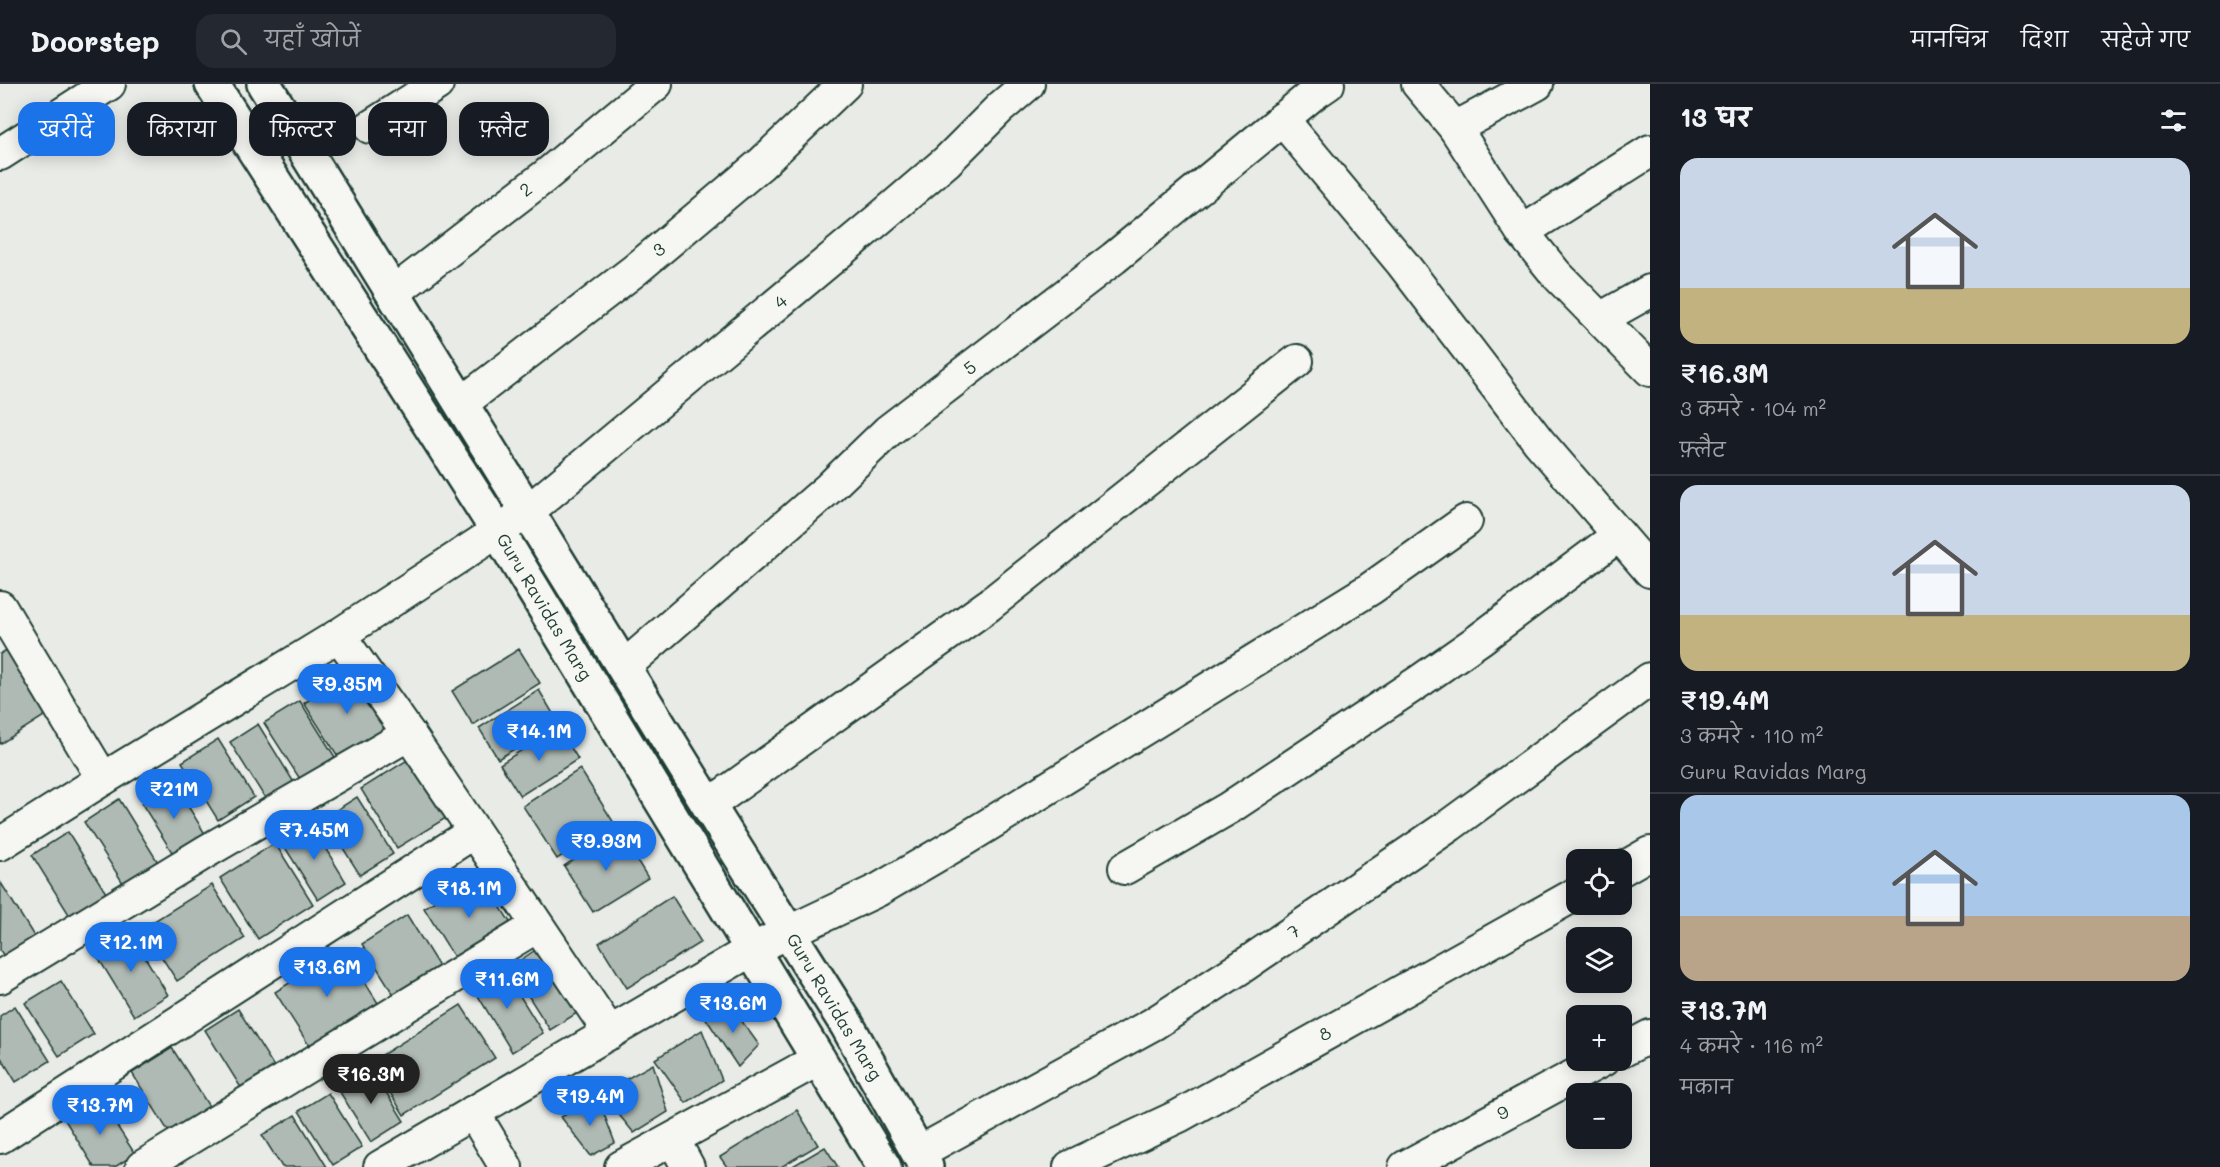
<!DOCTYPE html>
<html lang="hi">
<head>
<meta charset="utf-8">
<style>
  :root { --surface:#171b24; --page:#242831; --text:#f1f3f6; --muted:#9ea1a6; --line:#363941; --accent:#1a73e8 }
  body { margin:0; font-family:Mali,"Playpen Sans Deva",sans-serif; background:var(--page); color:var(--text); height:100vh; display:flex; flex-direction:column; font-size:22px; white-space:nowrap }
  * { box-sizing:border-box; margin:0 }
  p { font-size:20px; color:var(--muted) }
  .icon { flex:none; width:33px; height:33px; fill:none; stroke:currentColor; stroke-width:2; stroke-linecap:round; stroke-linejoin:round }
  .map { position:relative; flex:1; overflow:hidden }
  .details { display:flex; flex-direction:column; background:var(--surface); width:570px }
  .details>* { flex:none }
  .banner { position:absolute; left:18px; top:18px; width:570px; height:54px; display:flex; gap:12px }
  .controls { position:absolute; left:1566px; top:765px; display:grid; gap:12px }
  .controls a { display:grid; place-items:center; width:66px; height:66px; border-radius:12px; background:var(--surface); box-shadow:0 3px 15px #0003; font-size:30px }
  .price { position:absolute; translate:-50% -51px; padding:0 14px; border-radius:21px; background:var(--accent); color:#fff; font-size:20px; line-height:39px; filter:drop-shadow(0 2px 3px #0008) }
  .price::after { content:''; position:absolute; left:50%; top:36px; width:18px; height:14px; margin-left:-9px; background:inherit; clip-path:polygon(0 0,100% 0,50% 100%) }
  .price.selected { background:#222; color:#fff }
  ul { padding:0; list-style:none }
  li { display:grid; align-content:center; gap:12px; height:318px; padding:0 30px }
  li+li { border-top:2px solid var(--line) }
  li span { display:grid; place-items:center; height:186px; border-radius:18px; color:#555 }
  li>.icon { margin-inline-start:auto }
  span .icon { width:108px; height:108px; fill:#fffc; stroke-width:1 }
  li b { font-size:26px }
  h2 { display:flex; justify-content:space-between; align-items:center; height:72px; padding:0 30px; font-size:26px }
  .chip { padding:0 21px; border-radius:18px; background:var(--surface); box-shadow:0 3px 15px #0003; font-size:21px; line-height:54px }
  .chip.selected { background:var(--accent); color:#fff }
  header { display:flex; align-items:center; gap:36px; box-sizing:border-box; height:84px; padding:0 30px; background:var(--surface); border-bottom:2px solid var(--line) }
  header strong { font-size:28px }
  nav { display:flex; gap:33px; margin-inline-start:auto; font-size:21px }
  .search { width:420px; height:54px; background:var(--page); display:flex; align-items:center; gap:15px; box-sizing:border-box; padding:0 21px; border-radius:18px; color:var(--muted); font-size:22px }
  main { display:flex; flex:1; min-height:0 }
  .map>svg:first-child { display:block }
  .building { fill:#b0bab5; stroke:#1f3d34; stroke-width:1.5 }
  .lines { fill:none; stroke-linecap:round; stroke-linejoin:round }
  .minor-casing { stroke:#1f3d34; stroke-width:36 }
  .major-casing { stroke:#1f3d34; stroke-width:38 }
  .minor { stroke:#f6f6f2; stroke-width:32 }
  .major { stroke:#f6f6f2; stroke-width:33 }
  .labels { text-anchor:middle; stroke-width:4.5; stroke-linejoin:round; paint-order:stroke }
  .street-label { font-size:18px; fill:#1f3d34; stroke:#f6f6f2 }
</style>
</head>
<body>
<header>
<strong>Doorstep</strong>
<div class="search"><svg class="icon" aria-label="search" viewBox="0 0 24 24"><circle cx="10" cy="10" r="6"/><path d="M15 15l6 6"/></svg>यहाँ खोजें</div>
<nav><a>मानचित्र</a><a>दिशा</a><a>सहेजे गए</a></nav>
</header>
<main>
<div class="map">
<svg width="1650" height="1083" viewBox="0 0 1650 1083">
  <rect width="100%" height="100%" fill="#e9ebe7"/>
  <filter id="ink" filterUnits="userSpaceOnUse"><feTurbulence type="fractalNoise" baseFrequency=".0167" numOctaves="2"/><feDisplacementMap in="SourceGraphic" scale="12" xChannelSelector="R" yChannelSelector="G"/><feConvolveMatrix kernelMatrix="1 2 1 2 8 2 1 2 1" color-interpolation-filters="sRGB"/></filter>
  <g filter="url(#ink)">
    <g class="building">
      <polygon points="11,563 52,627 0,660 0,570"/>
      <polygon points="519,565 540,599 473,641 452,607"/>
      <polygon points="354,587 389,643 339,674 304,619"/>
      <polygon points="539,606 558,638 498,675 479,644"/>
      <polygon points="300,617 335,673 300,695 264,639"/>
      <polygon points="258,640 298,705 270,722 230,658"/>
      <polygon points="558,643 578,675 520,712 500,680"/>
      <polygon points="218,655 254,713 218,736 182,678"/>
      <polygon points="417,670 454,729 397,764 361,705"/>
      <polygon points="580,685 614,739 557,775 523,722"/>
      <polygon points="174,699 207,753 175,773 142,720"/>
      <polygon points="357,713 393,770 360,791 324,734"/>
      <polygon points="119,715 164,788 130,810 84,738"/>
      <polygon points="310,739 346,798 318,816 281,757"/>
      <polygon points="619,747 648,794 593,828 564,782"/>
      <polygon points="68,748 106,809 70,832 32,771"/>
      <polygon points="275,759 313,820 258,855 220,794"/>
      <polygon points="479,789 515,846 459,881 424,824"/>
      <polygon points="1,799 37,857 6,876 0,866"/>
      <polygon points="212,801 245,854 177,897 143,844"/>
      <polygon points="672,812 701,858 627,904 599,859"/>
      <polygon points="407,831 443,889 398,917 362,860"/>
      <polygon points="128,845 168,911 134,932 94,867"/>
      <polygon points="344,865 378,919 310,963 275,908"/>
      <polygon points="537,865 577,929 550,946 510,883"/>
      <polygon points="502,883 543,949 512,968 472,902"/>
      <polygon points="61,897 94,950 59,972 25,919"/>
      <polygon points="461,921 495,974 404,1031 371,978"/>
      <polygon points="15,922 50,977 16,998 0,972 0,932"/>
      <polygon points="731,922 759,961 738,983 705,933"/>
      <polygon points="238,925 276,986 243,1007 205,946"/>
      <polygon points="702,946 722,996 686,1019 655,975"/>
      <polygon points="172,964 210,1024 170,1050 132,989"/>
      <polygon points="653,980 668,1028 634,1049 601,1009"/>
      <polygon points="371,984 404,1037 371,1058 338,1005"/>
      <polygon points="328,1009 362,1063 333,1081 299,1027"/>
      <polygon points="99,1014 135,1070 115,1083 94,1083 65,1036"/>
      <polygon points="598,1014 615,1059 591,1072 561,1033"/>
      <polygon points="797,1026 818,1061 781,1083 727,1083 720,1073"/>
      <polygon points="295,1031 327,1083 282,1083 262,1051"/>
      <polygon points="825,1063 838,1083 791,1083"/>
    </g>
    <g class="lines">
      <defs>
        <g id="minor">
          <polyline points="1418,0 1455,44 1537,0"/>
          <polyline points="1282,35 1402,179 1539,358 1650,487"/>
          <polyline points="370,43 437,0"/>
          <polyline points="1455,44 1522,148 1556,190 1650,286"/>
          <polyline points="0,70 109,0"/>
          <polyline points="1522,148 1650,67"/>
          <polyline points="393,209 544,93 656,0"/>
          <polyline points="1600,235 1650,207"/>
          <polyline points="462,319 635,186 761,80 845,0"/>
          <polyline points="0,523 103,695"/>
          <polyline points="339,551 409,650 610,949"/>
          <polyline points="625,582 829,404 888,347 1114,174 1312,11 1328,0"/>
          <polyline points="709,721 989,521 1297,277"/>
          <polyline points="0,760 103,695 339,551 527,428 879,135 947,77 1000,24 1028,0"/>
          <polyline points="1125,784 1229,724 1420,597 1480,555 1619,451"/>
          <polyline points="1622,785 1650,769"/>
          <polyline points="0,893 207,767 409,650"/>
          <polyline points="1622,967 1650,952"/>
          <polyline points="473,1028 506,1083"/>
          <polyline points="0,1053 474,748"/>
          <polyline points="673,1055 688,1083"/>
          <polyline points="918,1069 1153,940 1243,882 1450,741 1650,595"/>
          <polyline points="142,1083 537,842"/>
          <polyline points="380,1083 753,865 878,806 962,757 1370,505 1466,437"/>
          <polyline points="621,1083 819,975"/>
          <polyline points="1070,1083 1179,1032 1576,810"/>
          <polyline points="1405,1083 1603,976"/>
        </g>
        <g id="major">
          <polyline points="212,0 499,449 884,1083"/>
          <polyline points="264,0 720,740 847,941 926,1083"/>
        </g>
      </defs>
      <use href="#minor" class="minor-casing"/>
      <use href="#major" class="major-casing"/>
      <use href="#minor" class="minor"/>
      <use href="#major" class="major"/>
    </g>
  </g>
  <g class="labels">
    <g class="street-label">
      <text transform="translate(526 106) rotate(-38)" y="6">2</text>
      <text transform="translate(659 166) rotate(-40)" y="6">3</text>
      <text transform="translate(781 218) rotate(-40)" y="6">4</text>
      <text transform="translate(970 284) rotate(-37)" y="6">5</text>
      <text transform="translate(544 523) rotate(59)" y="6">Guru Ravidas Marg</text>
      <text transform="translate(1294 848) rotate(-34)" y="6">7</text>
      <text transform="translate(834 923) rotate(59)" y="6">Guru Ravidas Marg</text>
      <text transform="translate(1325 950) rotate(-29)" y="6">8</text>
      <text transform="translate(1503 1029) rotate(-29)" y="6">9</text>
    </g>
  </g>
</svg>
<div class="controls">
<a><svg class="icon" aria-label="locate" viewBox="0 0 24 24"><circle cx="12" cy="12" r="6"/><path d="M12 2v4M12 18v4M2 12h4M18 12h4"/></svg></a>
<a><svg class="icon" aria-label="layers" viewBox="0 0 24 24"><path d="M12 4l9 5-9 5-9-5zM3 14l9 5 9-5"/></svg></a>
<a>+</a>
<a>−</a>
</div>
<b class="price" style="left:347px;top:631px">₹9.35M</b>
<b class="price" style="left:539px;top:678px">₹14.1M</b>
<b class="price" style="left:174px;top:736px">₹21M</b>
<b class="price" style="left:314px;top:777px">₹7.45M</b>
<b class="price" style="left:606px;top:788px">₹9.93M</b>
<b class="price" style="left:469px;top:835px">₹18.1M</b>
<b class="price" style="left:131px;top:889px">₹12.1M</b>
<b class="price" style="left:327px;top:914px">₹13.6M</b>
<b class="price" style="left:507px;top:926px">₹11.6M</b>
<b class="price" style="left:733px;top:950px">₹13.6M</b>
<b class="price selected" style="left:371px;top:1021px">₹16.3M</b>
<b class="price" style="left:590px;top:1043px">₹19.4M</b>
<b class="price" style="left:100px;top:1052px">₹13.7M</b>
<div class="banner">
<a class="chip selected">खरीदें</a>
<a class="chip">किराया</a>
<a class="chip">फ़िल्टर</a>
<a class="chip">नया</a>
<a class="chip">फ़्लैट</a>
</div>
</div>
<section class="details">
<h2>13 घर<svg class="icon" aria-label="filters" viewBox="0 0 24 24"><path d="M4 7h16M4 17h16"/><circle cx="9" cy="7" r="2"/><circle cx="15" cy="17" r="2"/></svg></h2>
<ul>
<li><span style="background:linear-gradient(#c9d6e8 70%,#c2b280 0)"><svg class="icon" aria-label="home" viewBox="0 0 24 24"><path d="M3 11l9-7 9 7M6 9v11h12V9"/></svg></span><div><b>₹16.3M</b><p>3 कमरे · 104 m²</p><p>फ़्लैट</p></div></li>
<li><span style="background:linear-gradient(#c9d6e8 70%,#c2b280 0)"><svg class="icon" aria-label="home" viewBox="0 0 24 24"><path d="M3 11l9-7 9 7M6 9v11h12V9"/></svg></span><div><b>₹19.4M</b><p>3 कमरे · 110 m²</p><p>Guru Ravidas Marg</p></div></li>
<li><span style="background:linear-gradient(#a9c7e8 65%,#b9a48a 0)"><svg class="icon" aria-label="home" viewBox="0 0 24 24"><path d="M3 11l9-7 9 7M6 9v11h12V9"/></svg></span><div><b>₹13.7M</b><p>4 कमरे · 116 m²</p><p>मकान</p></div></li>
</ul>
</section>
</main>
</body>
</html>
